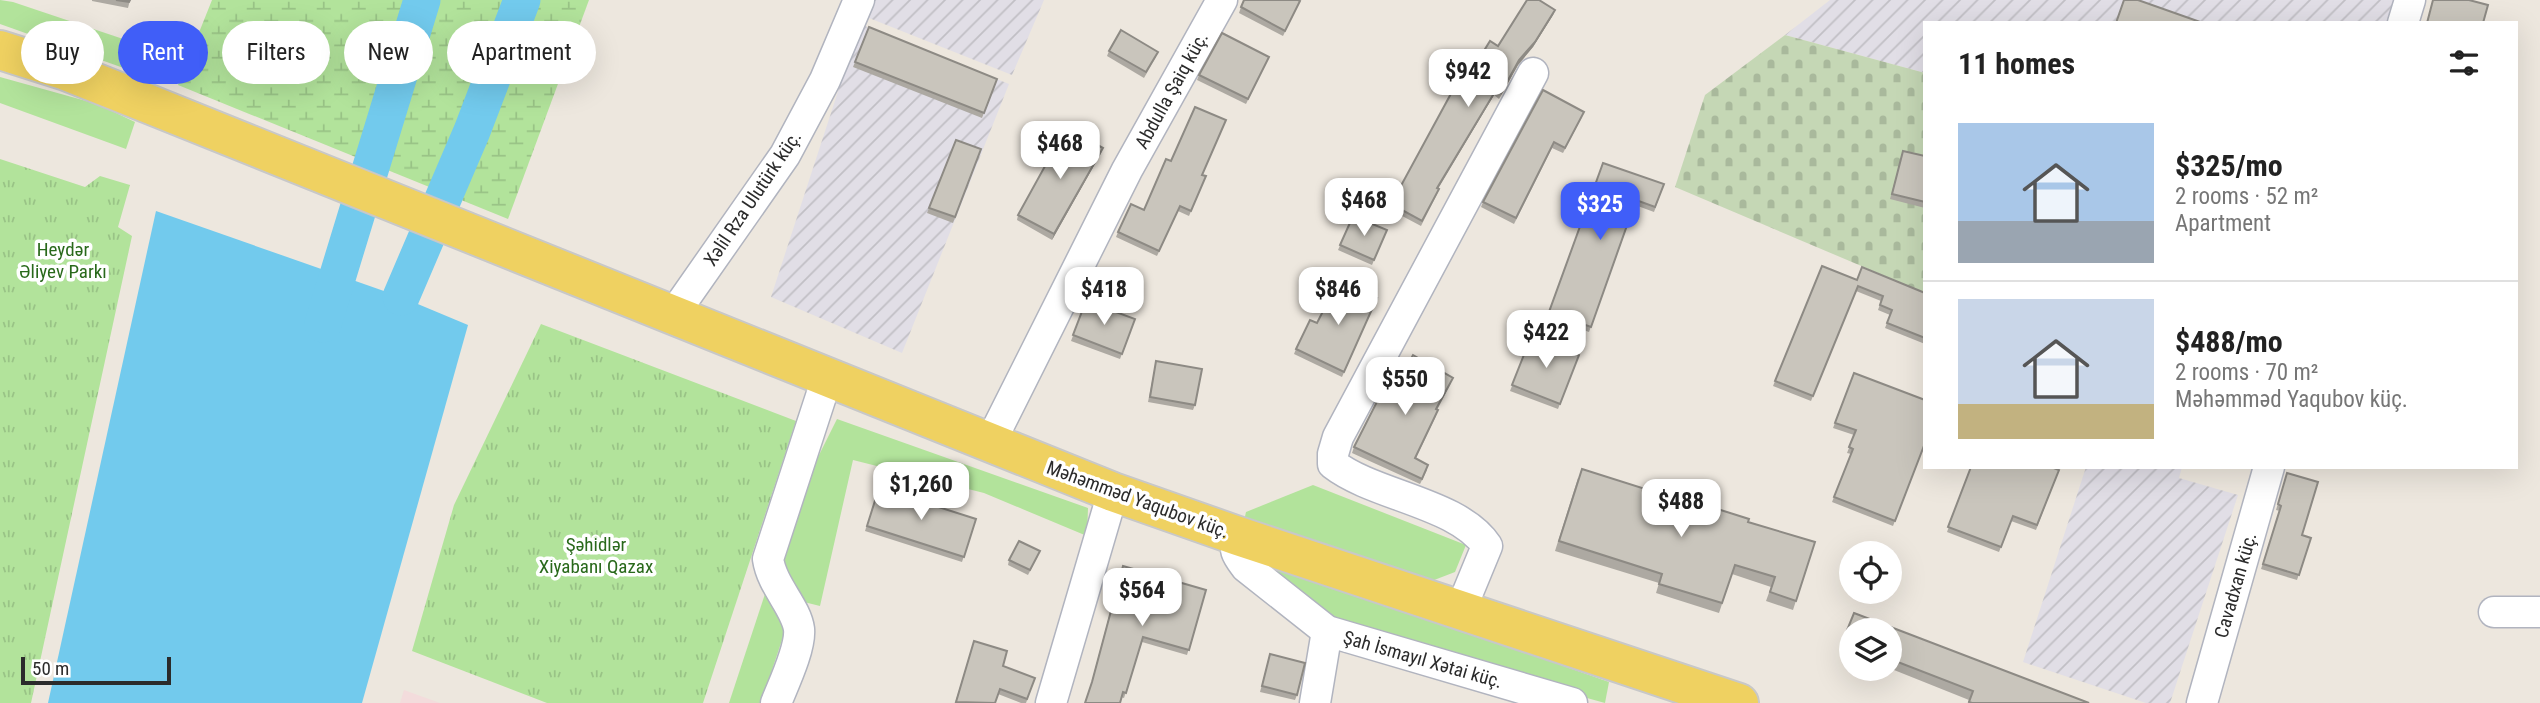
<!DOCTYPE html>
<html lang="en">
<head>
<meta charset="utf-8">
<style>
  :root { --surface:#fff; --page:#f2f2f2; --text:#222; --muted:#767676; --line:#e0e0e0; --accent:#405ef8 }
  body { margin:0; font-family:"Roboto Condensed",sans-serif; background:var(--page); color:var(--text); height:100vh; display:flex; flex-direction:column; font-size:26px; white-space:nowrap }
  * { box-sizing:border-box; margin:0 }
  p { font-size:23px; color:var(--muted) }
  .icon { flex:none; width:38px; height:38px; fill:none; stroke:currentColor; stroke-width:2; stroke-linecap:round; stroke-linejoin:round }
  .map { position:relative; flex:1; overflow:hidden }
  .panel { position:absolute; left:1923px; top:21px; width:595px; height:448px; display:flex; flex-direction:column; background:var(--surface); border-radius:0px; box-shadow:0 7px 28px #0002 }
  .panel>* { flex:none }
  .hud { position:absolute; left:21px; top:21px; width:665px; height:63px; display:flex; gap:14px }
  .fabs { position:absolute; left:1839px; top:541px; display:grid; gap:14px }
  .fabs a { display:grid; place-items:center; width:63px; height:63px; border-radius:50%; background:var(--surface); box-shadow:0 7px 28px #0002; font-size:35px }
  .scale { position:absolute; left:21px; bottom:18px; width:150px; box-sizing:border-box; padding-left:7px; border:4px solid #2b2b2b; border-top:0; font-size:19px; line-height:24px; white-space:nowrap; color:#2b2b2b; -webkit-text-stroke:5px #fff; paint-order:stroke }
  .price { position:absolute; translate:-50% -60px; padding:0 16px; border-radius:14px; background:#fff; color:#222; font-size:23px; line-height:46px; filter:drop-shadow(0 2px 4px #0008) }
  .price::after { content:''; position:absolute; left:50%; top:42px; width:21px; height:16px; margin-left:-10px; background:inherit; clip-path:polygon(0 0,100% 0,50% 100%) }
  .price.on { background:var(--accent); color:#fff }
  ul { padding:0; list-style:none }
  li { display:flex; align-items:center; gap:21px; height:175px; padding:0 35px }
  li+li { border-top:2px solid var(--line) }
  li span { display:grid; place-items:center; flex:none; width:196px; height:140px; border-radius:0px; color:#555 }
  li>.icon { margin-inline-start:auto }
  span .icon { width:84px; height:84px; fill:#fffc; stroke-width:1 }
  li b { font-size:30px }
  h2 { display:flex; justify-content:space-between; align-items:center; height:84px; padding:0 35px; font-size:30px }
  .chip { padding:0 24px; border-radius:32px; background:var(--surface); box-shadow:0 7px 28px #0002; font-size:24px; line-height:63px }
  .chip.on { background:var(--accent); color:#fff }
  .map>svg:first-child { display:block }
  .industrial { fill:url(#industrial-furrows) }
  .medical { fill:#f3dcdc }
  .grass { fill:#b2e39b }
  .wetland { fill:url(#wetland-marsh) }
  .cemetery { fill:url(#cemetery-stones) }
  .park { fill:url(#park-tufts) }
  .water { fill:#72caed }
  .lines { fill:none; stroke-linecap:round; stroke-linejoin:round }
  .river { stroke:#72caed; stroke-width:37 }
  .minor-casing { stroke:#b1b4bf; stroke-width:33 }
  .major-casing { stroke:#c8c8c8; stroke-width:42 }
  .minor { stroke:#fff; stroke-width:30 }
  .major { stroke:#efd161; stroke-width:38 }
  .wall { fill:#ada9a2 }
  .shaded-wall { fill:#8d8a84 }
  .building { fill:#c9c5bc; stroke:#8d8a84; stroke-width:2 }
  .labels { text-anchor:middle; stroke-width:7; stroke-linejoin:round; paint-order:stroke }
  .street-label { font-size:19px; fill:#2b2b2b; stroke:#fff }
  .park-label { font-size:19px; fill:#29691b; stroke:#fff }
</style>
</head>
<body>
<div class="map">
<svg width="2540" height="703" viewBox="0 0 2540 703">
  <defs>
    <pattern id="industrial-furrows" width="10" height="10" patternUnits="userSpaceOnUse" patternTransform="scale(1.75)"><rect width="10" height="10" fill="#e1dee6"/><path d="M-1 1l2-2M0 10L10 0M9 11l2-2" fill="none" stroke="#c1bfc5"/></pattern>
    <pattern id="wetland-marsh" width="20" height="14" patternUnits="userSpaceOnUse" patternTransform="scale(1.75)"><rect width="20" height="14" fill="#b2e39b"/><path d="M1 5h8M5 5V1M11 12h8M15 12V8" fill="none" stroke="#99c386"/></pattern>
    <pattern id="cemetery-stones" width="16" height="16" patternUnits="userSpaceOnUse" patternTransform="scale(1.75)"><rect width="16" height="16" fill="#c5d7b5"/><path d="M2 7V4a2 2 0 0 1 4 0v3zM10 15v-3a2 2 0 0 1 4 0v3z" fill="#a9b99c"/></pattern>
    <pattern id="park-tufts" width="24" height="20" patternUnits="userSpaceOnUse" patternTransform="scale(1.75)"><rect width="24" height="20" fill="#b2e39b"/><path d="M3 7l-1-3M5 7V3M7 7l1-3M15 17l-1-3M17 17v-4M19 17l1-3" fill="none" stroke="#99c386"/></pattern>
  </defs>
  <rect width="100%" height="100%" fill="#ede7de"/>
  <g class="industrial">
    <polygon points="872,0 1044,0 1012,75 864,16"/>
    <polygon points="1830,0 2394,0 2387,23 1925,23 1925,73 1785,35"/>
    <polygon points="860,24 1009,84 902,353 771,297"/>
    <polygon points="2086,467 2182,467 2179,478 2238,495 2170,703 2146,703 2023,662"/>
  </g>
  <polygon class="medical" points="404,690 440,703 400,703"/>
  <g class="grass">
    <polygon points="0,0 13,2 141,45 132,71 0,24"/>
    <polygon points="0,77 97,104 135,122 126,149 0,103"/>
    <polygon points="837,419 1088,508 1087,536 984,493 853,460 820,606 800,601 782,560 812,469"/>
    <polygon points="1313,485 1466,545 1455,572 1429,582 1244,521 1246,512"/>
    <polygon points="1257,558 1609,682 1605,703 1332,627"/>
    <polygon points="765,594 774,596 785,631 761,703 729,703"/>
  </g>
  <polygon class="wetland" points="212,0 589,0 508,219 178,85"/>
  <polygon class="cemetery" points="1785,35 1925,73 1925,293 1675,187 1705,95"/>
  <g class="park">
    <polygon points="0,159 85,187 100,176 130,185 118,227 132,236 31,703 0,703"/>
    <polygon points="541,324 796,421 703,703 547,703 412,651 454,505"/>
  </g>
  <polygon class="water" points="156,211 401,297 468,325 362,703 48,703"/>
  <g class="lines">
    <g class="river">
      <polyline points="401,297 472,131 522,0"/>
      <polyline points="323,324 422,0"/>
    </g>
    <defs>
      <g id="minor">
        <polyline points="2403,23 2410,0"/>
        <polyline points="673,315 785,155 825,80 859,0"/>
        <polyline points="990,443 1127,170 1222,0"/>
        <path d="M 1238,536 C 1233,551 1237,555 1246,567 L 1327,631 L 1572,703"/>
        <path d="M 1461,609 L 1487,546 C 1459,503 1374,496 1333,464 L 1333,454 L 1338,437 L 1533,73"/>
        <polyline points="2494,612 2540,612"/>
        <path d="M 776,703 C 783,685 801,648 799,629 C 796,607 772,586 768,559 L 827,378"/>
        <polyline points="1051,703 1113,492"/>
        <polyline points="1315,703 1327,631"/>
        <polyline points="2202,703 2269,467"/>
      </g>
      <polyline id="major" points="0,50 66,71 119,92 1113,492 1238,536 1739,703"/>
    </defs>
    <use href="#minor" class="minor-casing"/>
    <use href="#major" class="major-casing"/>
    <use href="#minor" class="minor"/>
    <use href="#major" class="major"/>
  </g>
  <g class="wall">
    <polygon points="92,0 130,0 128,8 92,1"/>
    <polygon points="1300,1 1283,36 1239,13 1241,7"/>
    <polygon points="1555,10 1553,15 1533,47 1518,65 1499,99 1494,95 1438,189 1439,189 1437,194 1421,226 1389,209 1391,204 1458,93 1498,46"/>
    <polygon points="869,27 997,79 982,118 853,67"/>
    <polygon points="1109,51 1156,57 1144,78 1107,56"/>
    <polygon points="1269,57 1246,104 1197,80 1199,75"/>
    <polygon points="1582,117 1563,153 1552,148 1514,224 1481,207 1483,202"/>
    <polygon points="956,140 981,149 953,223 927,213"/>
    <polygon points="1903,151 1925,156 1925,208 1890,199"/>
    <polygon points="1101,153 1052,240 1017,220 1018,215"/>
    <polygon points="1603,163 1664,184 1654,212 1635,205 1589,332 1547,317"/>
    <polygon points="1202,175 1206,176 1189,216 1178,211 1157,256 1116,237 1118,232 1144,210"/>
    <polygon points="1353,216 1387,230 1372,265 1338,250"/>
    <polygon points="1822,266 1857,280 1925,293 1925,344 1885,328 1890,315 1878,310 1881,301 1856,291 1811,401 1773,386"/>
    <polygon points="1086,301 1135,319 1120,359 1071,341"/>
    <polygon points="1375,303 1342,377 1294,354 1296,349"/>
    <polygon points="1531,337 1579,355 1558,409 1510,391"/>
    <polygon points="1156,361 1195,405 1193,410 1148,402"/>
    <polygon points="1854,373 1925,443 1893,526 1832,502 1851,454 1847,453 1854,435 1833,428"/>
    <polygon points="1451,383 1437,410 1436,416 1416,458 1427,470 1420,484 1352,453 1354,447 1397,384"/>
    <polygon points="1971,467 2059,470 2036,530 2011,521 1999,552 1947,532"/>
    <polygon points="2287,473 2302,535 2311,538 2297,580 2261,569 2280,511 2276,510"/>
    <polygon points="1578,478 1748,522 1815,542 1793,610 1766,601 1771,587 1732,574 1719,613 1656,593 1659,583 1555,551"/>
    <polygon points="879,488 976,519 962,562 865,531"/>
    <polygon points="1038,556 1028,575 1008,565 1009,560"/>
    <polygon points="1121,571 1206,590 1187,655 1142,642 1124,698 1090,688"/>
    <polygon points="1854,613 2089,703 1968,703 1969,700 1889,668 1890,668 1890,630 1852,630 1852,654 1840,649"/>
    <polygon points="974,641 1003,666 1035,678 1026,703 1021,703 998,694 995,703 955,703"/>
    <polygon points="1270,654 1297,695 1295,700 1260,692"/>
  </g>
  <g class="shaded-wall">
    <polygon points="1555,10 1553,15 1533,47 1518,65 1499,99 1519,60"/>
    <polygon points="1496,90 1494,95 1435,193 1437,188"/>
    <polygon points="1103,148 1101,153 1052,240 1054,234"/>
  </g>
  <g class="building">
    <polygon points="116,0 130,0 129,2"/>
    <polygon points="1244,0 1298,0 1300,1 1285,31 1241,7"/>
    <polygon points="1527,0 1539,0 1555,10 1535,42 1519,60 1501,93 1496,90 1437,188 1439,189 1422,221 1391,204 1453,90 1458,93 1490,41 1498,46"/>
    <polygon points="2124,0 2138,0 2203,23 2116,23"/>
    <polygon points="2433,0 2469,0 2488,5 2483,23 2427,23"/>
    <polygon points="869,27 997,79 984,113 855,62"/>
    <polygon points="1121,30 1158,52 1146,72 1109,51"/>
    <polygon points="1222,33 1269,57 1248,99 1199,75"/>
    <polygon points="1543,90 1584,112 1565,148 1554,142 1516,218 1483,202"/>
    <polygon points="1195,107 1226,120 1202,175 1206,176 1191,211 1180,206 1159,251 1118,232 1131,204 1144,210 1166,159 1171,161"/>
    <polygon points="1066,128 1103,148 1054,234 1018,215"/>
    <polygon points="956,140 981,149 955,217 929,208"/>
    <polygon points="1903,151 1925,156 1925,202 1892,194"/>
    <polygon points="1603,163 1664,184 1655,207 1636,200 1591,327 1549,312"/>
    <polygon points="1353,216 1387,230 1374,260 1340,245"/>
    <polygon points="1822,266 1857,280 1862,267 1925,293 1925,338 1887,323 1892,310 1880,305 1883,296 1858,286 1813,396 1775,381"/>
    <polygon points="1339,280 1377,298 1344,372 1296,349 1310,320 1317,323"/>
    <polygon points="1086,301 1135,319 1122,354 1073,335"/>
    <polygon points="1531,337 1579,355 1560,404 1512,385"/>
    <polygon points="1413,355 1453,378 1436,409 1438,410 1415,458 1428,465 1422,479 1354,447 1388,380 1397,384"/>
    <polygon points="1156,361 1202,369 1195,405 1150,397"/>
    <polygon points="1854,373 1925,400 1925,443 1895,521 1834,497 1853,449 1849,447 1856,430 1835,423"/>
    <polygon points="1971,467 2051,467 2059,470 2037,525 2013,516 2001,547 1948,527"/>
    <polygon points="1582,469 1686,502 1686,499 1749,519 1748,522 1815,542 1796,601 1770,592 1775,577 1735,565 1722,603 1659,584 1662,574 1559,541"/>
    <polygon points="2287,473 2318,482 2302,535 2311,538 2299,575 2263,564 2281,506 2278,504"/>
    <polygon points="879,488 976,519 964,557 867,526"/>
    <polygon points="1019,541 1040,551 1030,570 1009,560"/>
    <polygon points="1123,566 1206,590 1189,650 1143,637 1126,693 1123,692 1120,703 1085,703 1092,682"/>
    <polygon points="1854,613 2089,703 1972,703 1969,702 1973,691 1890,659 1890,630 1852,630 1852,644 1843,640"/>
    <polygon points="974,641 1007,651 1003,666 1035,678 1027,699 1000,689 995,703 956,702"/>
    <polygon points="1270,654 1305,663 1297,695 1262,686"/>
  </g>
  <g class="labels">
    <g class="street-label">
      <text transform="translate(1171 90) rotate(-61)" y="7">Abdulla Şaiq küç.</text>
      <text transform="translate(752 198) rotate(-56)" y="7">Xəlil Rza Ulutürk küç.</text>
      <text transform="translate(1138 499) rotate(20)" y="7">Məhəmməd Yaqubov küç.</text>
      <text transform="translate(2235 585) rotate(-74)" y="7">Cavadxan küç.</text>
      <text transform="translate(1423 659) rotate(16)" y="7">Şah İsmayıl Xətai küç.</text>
    </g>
    <g class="park-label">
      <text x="63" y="256">Heydər<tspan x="63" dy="22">Əliyev Parkı</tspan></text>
      <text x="596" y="551">Şəhidlər<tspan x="596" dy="22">Xiyabanı Qazax</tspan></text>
    </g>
  </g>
</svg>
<div class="fabs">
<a><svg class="icon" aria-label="locate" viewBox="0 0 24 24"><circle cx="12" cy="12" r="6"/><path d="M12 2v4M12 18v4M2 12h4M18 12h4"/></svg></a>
<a><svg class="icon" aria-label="layers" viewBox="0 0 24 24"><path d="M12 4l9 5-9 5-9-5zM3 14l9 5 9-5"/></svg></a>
</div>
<div class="scale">50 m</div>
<b class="price" style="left:1468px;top:109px">$942</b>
<b class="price" style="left:1060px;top:181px">$468</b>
<b class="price" style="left:1364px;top:238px">$468</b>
<b class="price on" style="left:1600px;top:242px">$325</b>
<b class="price" style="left:1104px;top:327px">$418</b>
<b class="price" style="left:1338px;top:327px">$846</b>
<b class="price" style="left:1546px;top:370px">$422</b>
<b class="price" style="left:1405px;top:417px">$550</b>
<b class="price" style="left:921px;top:522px">$1,260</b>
<b class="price" style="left:1681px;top:539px">$488</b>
<b class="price" style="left:1142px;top:628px">$564</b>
<div class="hud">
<a class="chip">Buy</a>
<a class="chip on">Rent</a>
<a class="chip">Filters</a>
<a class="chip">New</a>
<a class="chip">Apartment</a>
</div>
<section class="panel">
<h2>11 homes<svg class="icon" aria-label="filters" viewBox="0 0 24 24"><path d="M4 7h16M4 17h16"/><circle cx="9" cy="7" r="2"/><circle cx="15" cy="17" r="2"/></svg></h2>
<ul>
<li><span style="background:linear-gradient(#a9c7e8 70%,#9aa5b1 0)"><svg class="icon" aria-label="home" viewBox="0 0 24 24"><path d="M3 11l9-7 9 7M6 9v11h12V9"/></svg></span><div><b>$325/mo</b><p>2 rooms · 52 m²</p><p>Apartment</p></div></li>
<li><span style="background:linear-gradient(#c9d6e8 75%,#c2b280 0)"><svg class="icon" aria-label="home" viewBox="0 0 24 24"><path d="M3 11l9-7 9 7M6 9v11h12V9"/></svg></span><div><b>$488/mo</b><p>2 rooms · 70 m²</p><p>Məhəmməd Yaqubov küç.</p></div></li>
</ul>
</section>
</div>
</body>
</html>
